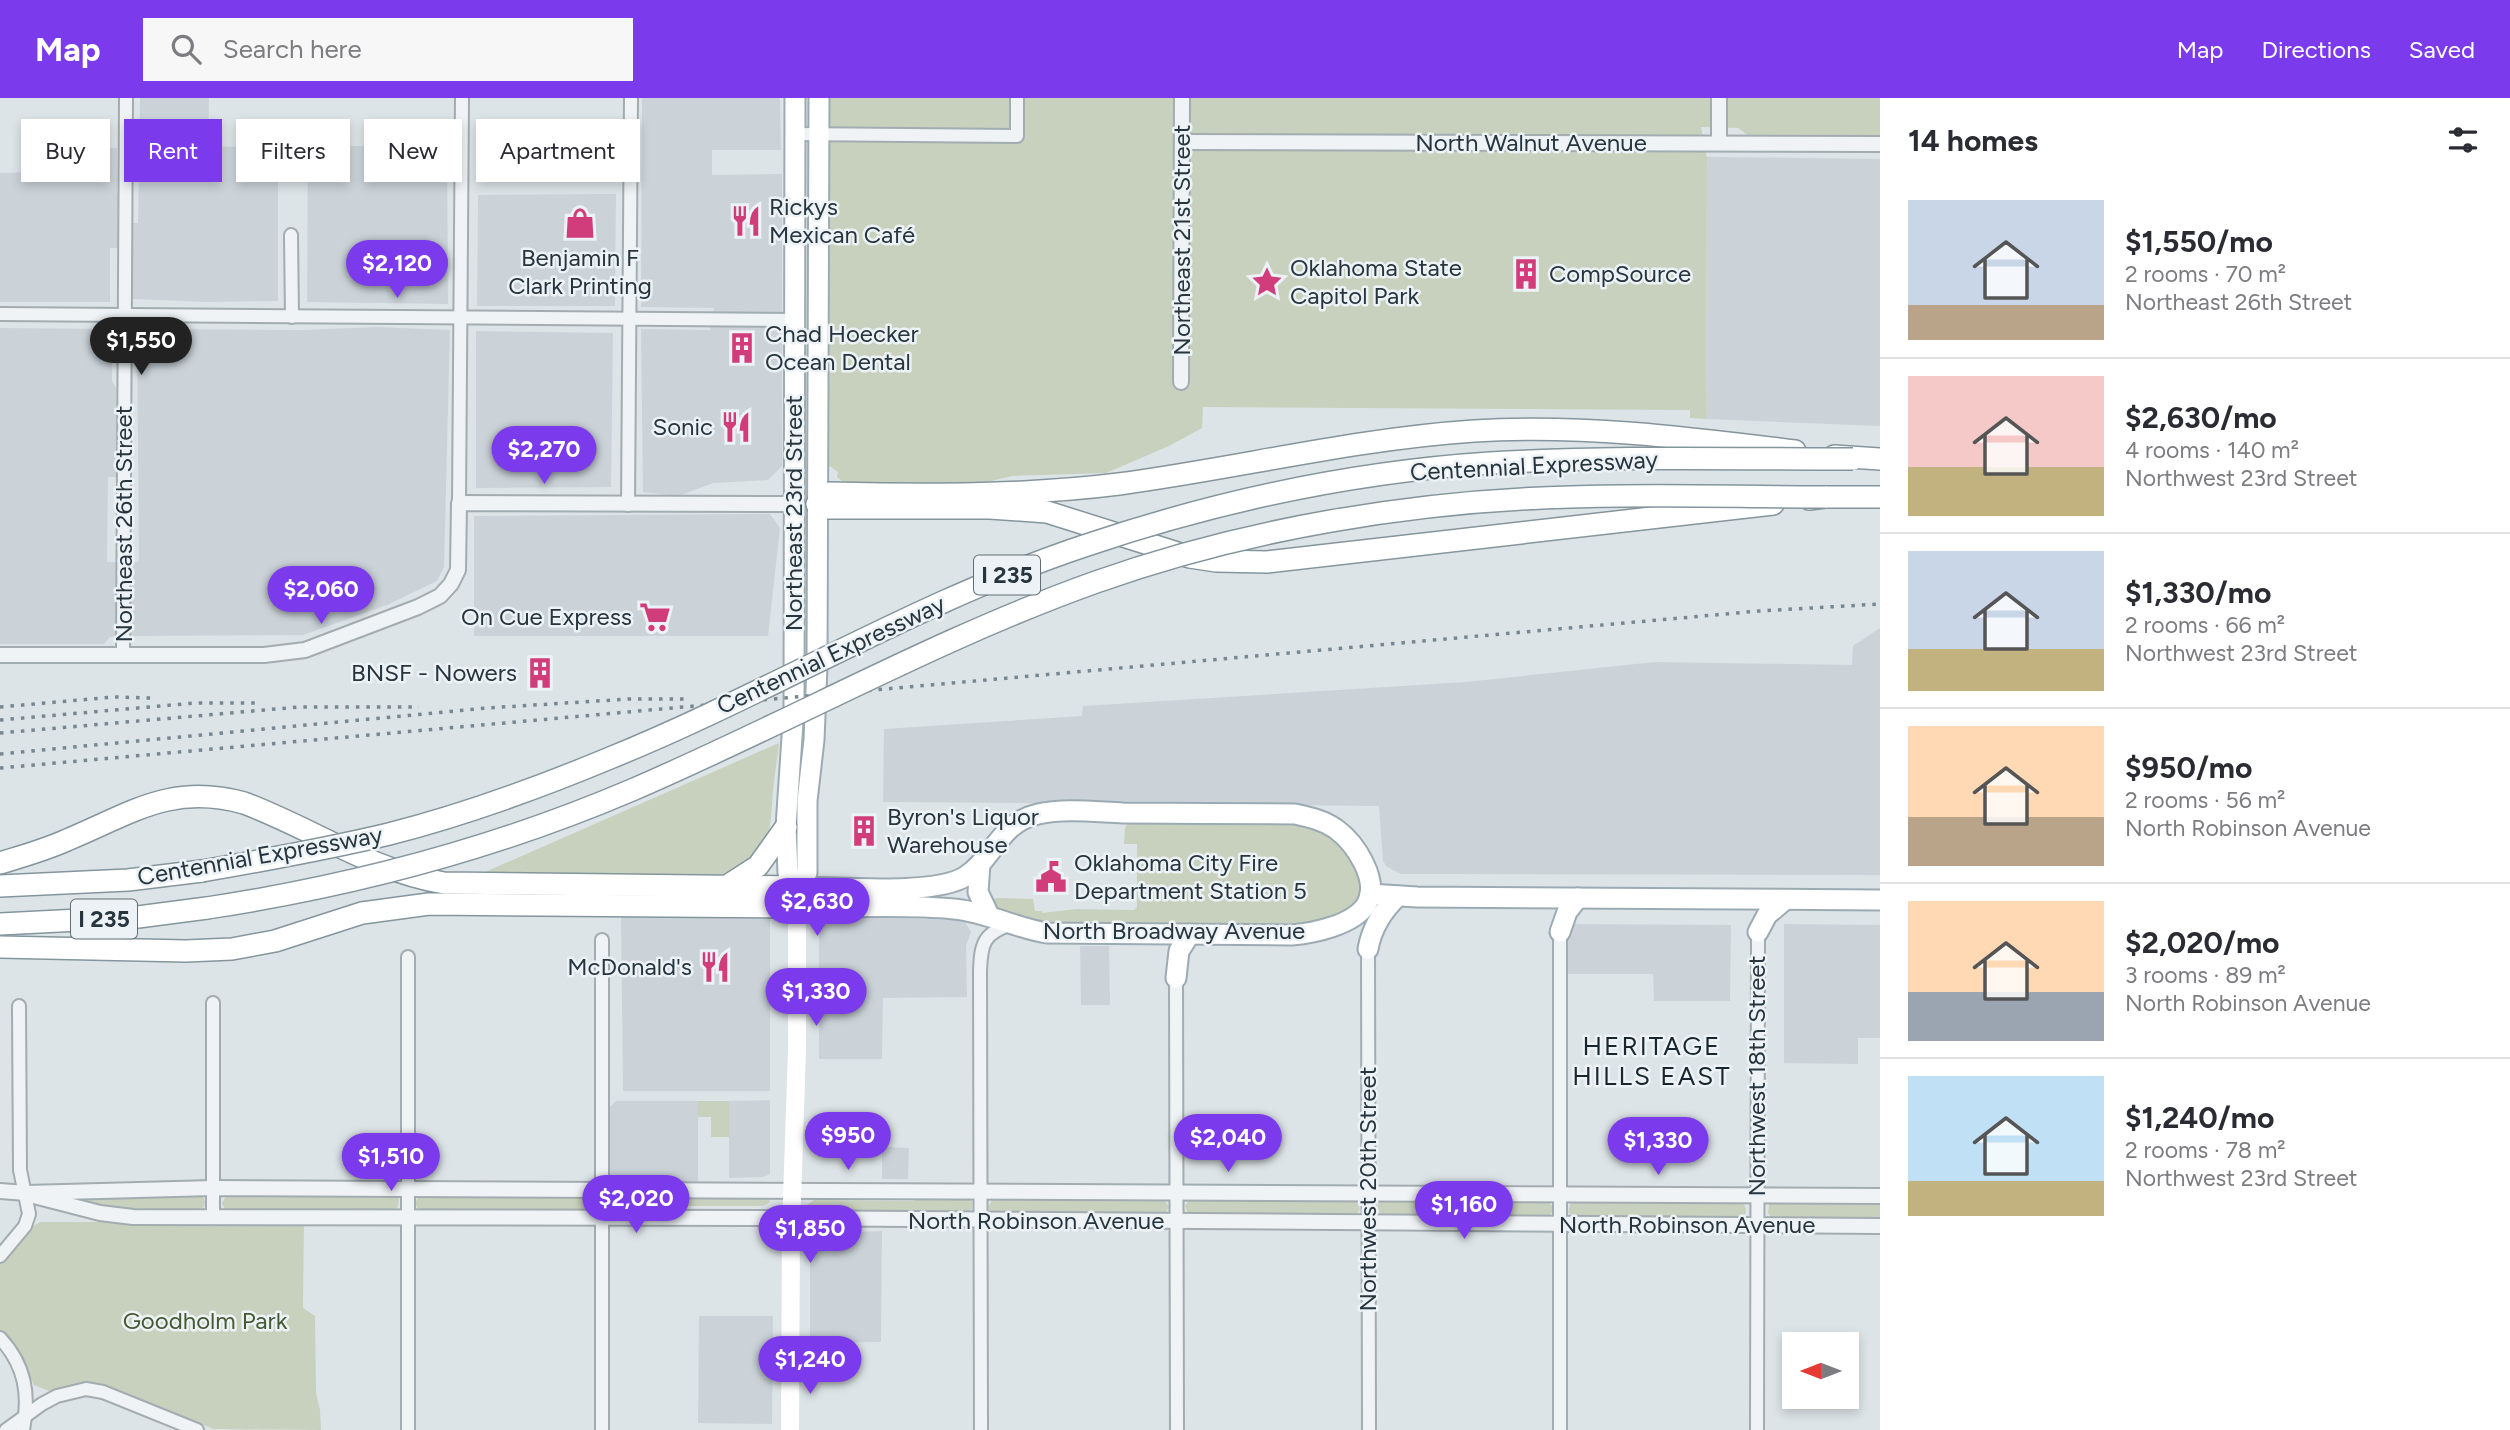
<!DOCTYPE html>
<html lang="en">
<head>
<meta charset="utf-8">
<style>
  :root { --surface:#fff; --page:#f7f7f7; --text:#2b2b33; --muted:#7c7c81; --line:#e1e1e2; --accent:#7c3aed }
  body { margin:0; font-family:Figtree,sans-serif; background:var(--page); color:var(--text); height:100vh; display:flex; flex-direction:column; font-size:26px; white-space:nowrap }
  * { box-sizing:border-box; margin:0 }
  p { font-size:23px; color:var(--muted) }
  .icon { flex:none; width:38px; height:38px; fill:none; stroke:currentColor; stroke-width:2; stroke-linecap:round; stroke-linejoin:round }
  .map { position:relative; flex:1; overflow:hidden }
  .drawer { display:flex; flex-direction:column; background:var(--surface); width:630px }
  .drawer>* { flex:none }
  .banner { position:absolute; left:21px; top:21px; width:665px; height:63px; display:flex; gap:14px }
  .needle { width:46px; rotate:270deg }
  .buttons { position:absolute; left:1782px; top:1234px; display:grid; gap:14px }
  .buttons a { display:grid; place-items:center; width:77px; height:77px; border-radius:0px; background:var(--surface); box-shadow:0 4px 10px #0003; font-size:35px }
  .price { position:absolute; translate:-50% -60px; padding:0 16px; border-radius:24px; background:var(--accent); color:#fff; font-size:23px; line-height:46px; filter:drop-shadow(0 2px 4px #0008) }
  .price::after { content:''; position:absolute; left:50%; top:42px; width:21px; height:16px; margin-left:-10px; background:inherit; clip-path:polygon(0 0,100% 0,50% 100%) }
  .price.current { background:#222; color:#fff }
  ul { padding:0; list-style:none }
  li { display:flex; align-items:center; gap:21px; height:175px; padding:0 28px }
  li+li { border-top:2px solid var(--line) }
  li span { display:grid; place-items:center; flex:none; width:196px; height:140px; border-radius:0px; color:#555 }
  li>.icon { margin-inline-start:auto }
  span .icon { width:84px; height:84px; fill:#fffc; stroke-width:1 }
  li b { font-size:30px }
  h2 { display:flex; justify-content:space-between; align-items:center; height:84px; padding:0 28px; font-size:30px }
  .tag { padding:0 24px; border-radius:0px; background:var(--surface); box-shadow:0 4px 10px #0003; font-size:24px; line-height:63px }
  .tag.current { background:var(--accent); color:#fff }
  header { display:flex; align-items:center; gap:42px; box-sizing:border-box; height:98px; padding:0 35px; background:var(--accent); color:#fff }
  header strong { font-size:33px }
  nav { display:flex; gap:38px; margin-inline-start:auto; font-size:24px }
  .search { width:490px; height:63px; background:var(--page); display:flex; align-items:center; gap:18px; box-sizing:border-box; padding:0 24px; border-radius:0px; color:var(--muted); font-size:26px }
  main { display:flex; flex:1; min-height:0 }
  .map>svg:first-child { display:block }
  .built { fill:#cbd3d9 }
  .green { fill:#c8d1be }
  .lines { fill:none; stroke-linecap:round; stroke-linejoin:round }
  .minor-casing { stroke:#a2acb1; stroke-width:16 }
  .tertiary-casing { stroke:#a2acb1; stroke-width:18 }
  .primary-casing { stroke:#9cabb3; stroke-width:23 }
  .motorway-casing { stroke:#84959e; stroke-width:24 }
  .minor { stroke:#eff3f5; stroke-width:12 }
  .tertiary { stroke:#eff3f5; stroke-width:14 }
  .secondary { stroke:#fff; stroke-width:18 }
  .primary { stroke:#fff; stroke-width:19 }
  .motorway { stroke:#fff; stroke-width:21 }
  .rail { stroke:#768791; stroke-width:3.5; stroke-dasharray:3.5 7; stroke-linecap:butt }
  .motorway-bridge-casing { stroke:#84959e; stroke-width:24; stroke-linecap:butt }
  .motorway-bridge { stroke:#fff; stroke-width:21 }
  .labels { text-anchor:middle; stroke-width:5; stroke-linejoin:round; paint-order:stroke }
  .shield { fill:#ecf2f5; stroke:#616e75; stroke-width:2 }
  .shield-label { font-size:23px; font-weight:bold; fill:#26353e }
  .street-label { font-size:24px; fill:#26353e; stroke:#ecf2f5 }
  .poi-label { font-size:24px; fill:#26353e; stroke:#ecf2f5; text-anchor:start }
  .park-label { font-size:24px; fill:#455a33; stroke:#ecf2f5 }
  .neighbourhood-label { font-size:26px; letter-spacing:2px; fill:#18262f; stroke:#ecf2f5 }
</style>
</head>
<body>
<header>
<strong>Map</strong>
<div class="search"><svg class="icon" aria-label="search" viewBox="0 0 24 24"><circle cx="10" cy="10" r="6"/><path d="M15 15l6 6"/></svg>Search here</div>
<nav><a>Map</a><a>Directions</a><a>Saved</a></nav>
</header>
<main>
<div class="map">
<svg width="1880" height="1332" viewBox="0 0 1880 1332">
  <rect width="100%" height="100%" fill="#dde4e7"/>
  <g class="built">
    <polygon points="140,0 209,0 208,49 278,48 278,203 207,204 131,201 132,125 138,125"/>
    <polygon points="642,0 780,0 781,52 712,52 712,77 782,76 782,368 768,382 713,385 678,398 643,394 641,231 710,232 714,210 641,209"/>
    <polygon points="308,47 447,50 448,206 307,204"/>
    <polygon points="42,49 117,50 118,150 110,150 110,204 0,204 0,75 41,74"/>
    <polygon points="1707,59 1880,61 1880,328 1706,321"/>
    <polygon points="616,96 615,208 477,208 478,97"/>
    <polygon points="377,229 450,232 444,469 437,483 387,507 303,537 141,538 110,539 104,546 0,546 0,230 112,231 112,283 116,290 119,379 108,379 107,464 138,464 139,462 137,231 304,232"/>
    <polygon points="476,233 613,235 611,389 476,390"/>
    <polygon points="770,416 780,430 768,538 474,538 474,418"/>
    <polygon points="1880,530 1880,777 1401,776 1387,769 1383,763 1379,708 883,704 884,631 1082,618 1083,608 1466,584 1655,564 1852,567 1853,548"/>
    <polygon points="621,818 770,821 770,993 623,993"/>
    <polygon points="881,820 964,822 971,834 966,848 967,899 883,900 882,961 819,961 819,831 827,821"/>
    <polygon points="1567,826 1731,827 1730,903 1654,903 1653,876 1567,876"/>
    <polygon points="1784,826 1880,827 1880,940 1858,940 1858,966 1784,965"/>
    <polygon points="1080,848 1109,848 1110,907 1081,907"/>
    <polygon points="770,1002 770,1076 763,1079 729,1080 729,1003"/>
    <polygon points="616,1003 698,1003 698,1084 612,1085 609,1076 608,1011"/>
    <polygon points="882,1049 909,1050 908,1081 882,1081"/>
    <polygon points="882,1133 881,1244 810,1245 810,1136"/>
    <polygon points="699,1218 773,1218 772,1326 698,1325"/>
  </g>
  <g class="green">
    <polygon points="830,0 1880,0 1880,38 1749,38 1738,30 1701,29 1707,60 1706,321 1690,320 1690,312 1203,309 1202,330 1169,348 1106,375 1012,378 982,385 856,386 843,384 837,379 838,374 828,367 827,360"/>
    <path d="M 779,645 C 777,665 773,685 772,706 C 769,751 764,757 724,778 L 476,778 Z"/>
    <polygon points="1129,723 1298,724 1331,737 1354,764 1360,779 1359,800 1352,810 1311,828 1062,829 1018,822 994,809 993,803 996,800 1033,801 1035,813 1042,813 1042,815 1077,811 1134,812 1137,809 1137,746 1124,746 1125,730"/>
    <polygon points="698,1003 729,1003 729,1039 711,1039 711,1019 698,1019"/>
    <path d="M 197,1096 L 203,1098 L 205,1104 L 204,1109 L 199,1111 C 155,1111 112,1113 68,1101 L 67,1098 Z"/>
    <polygon points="227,1096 392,1097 399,1101 398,1109 392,1112 225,1112 222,1105"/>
    <polygon points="422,1097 590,1098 594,1105 592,1110 586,1113 422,1113 418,1111 415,1106 417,1101"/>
    <polygon points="617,1098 767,1099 770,1104 763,1108 668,1108 654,1112 618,1113 613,1112 610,1107 611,1103"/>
    <polygon points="930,1098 968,1099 972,1104 972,1111 963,1117 813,1115 807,1111 807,1107 814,1102 913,1103"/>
    <polygon points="993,1100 1163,1100 1169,1109 1164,1117 994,1117 988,1110"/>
    <polygon points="1381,1101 1547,1103 1552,1108 1552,1114 1548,1119 1381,1119 1377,1108"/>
    <path d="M 1577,1101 L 1742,1104 C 1749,1112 1746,1119 1736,1122 L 1576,1121 L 1568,1114 L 1571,1104 Z"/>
    <polygon points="1189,1102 1356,1102 1360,1111 1355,1118 1189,1118 1185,1108"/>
    <polygon points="1880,1103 1880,1123 1772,1120 1768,1115 1769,1107 1772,1104"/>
    <path d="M 41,1124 L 304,1124 L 303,1210 L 315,1218 L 316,1295 L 320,1312 L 321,1332 L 214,1331 L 99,1287 L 79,1286 L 49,1293 L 34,1287 L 18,1254 L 0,1234 L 0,1164 C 11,1151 24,1130 41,1124 Z"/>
  </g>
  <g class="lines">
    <defs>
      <g id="minor">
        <polyline points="795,36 1017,38 1017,0"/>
        <polyline points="291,137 292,219"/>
        <polyline points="0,216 795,222"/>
        <polyline points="459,405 462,0"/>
        <polyline points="628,407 631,0"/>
        <polyline points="123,557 126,0"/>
        <polyline points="602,842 602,1332"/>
        <polyline points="1368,851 1369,1332"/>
        <polyline points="408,859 408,1332"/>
        <polyline points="1176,880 1177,1332"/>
        <polyline points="213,905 213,1118"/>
        <polyline points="0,1158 25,1128 29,1116 20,1072 19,908"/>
        <path d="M 0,1240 C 25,1267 30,1296 23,1332"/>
        <polyline points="6,1332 42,1306 57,1298 86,1291 103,1294 197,1332"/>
        <path d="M 981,1332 L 980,873 C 981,846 983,835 1012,826"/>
        <polyline points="1560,1332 1560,834"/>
        <polyline points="1757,1332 1758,834"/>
      </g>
      <g id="tertiary">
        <polyline points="1719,0 1719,45"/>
        <polyline points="1182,44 1880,46"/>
        <polyline points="1181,284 1182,0"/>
        <polyline points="0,557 264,557 305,552 418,509 440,498 451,486 458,472 459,405 793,406"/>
        <polyline points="0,1093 26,1095 213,1090 1880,1098"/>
        <polyline points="34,1098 100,1115 133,1119 769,1120 1880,1128"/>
      </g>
      <g id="primary">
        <polyline points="795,0 794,609 786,729 788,775 797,789"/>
        <polyline points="980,766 978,794 989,817"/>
        <path d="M 797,789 C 837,789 936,798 966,778 C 994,760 999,725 1038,716 C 1065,710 1096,714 1123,715 C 1180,715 1238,716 1295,716 C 1309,719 1323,722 1336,731 C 1355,745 1381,783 1366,807 C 1353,827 1314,835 1292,837 L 1047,835 C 1015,830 987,814 954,811 C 902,806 849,810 797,809"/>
        <polyline points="797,789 807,775 807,703 814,642 817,568 819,0"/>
        <polyline points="1370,796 1417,799 1880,802"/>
        <polyline points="1560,834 1567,814 1578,800"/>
        <polyline points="1758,834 1767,817 1785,802"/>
        <path d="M 1368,851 C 1372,829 1382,813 1398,798"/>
        <polyline points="1176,880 1179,853 1190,836"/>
      </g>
      <g id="motorway">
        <polyline points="1834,358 1880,361"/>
        <polyline points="1809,401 1825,399 1880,399"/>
        <path d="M 1773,406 L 1267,464 L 1216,463 L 1190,459 L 1047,414 L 990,410 L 828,410 L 817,406 L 829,395 C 925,397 1023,398 1119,386 C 1238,370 1354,341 1474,333 C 1581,326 1690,340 1795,353"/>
        <path d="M 0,765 C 23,758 45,752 67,742 C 132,715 171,685 244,705 C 311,730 372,773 444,785 L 797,789"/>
        <polyline points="730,786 758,768 786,729"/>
        <polyline points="0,788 128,782 202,773"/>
        <polyline points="0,826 138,819 207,810"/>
        <polyline points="0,849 186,853 232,851 275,843 362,815 429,806 797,809"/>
      </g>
    </defs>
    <use href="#minor" class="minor-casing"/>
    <use href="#tertiary" class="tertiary-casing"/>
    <use href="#primary" class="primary-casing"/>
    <use href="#motorway" class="motorway-casing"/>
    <use href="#minor" class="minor"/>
    <use href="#tertiary" class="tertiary"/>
    <polyline class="secondary" points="790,1332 791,1130 797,952 797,797"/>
    <use href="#primary" class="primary"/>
    <use href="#motorway" class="motorway"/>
    <g class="rail">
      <polyline points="0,609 114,599 151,600"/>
      <polyline points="0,622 195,605 256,605"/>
      <polyline points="0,635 299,609 419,609"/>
      <polyline points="0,656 487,610 629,601 686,601"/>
      <polyline points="0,670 1759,513 1880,506"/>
    </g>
    <defs>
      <g id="motorway-bridge">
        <path d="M 202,773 C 265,762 327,751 389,736 C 464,717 538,690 610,660 C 770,595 919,503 1084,448 C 1214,404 1352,374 1490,365 C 1611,358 1732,361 1853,361"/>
        <path d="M 207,810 C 353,788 496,750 632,692 C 788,625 936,541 1096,484 C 1245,431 1413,403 1571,399 C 1655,396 1740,399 1825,399"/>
      </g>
    </defs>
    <use href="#motorway-bridge" class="motorway-bridge-casing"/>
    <use href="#motorway-bridge" class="motorway-bridge"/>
  </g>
  <defs>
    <symbol id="restaurant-bare" viewBox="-9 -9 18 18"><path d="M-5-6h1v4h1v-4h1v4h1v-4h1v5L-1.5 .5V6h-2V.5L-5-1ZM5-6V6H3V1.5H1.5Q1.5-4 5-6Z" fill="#d13d7b" stroke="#ecf2f5" stroke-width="2.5" paint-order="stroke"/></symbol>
    <symbol id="shop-bare" viewBox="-9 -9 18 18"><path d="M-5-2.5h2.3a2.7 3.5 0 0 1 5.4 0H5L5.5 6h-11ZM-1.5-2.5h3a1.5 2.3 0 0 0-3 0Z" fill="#d13d7b" stroke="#ecf2f5" stroke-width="2.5" paint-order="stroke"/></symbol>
    <symbol id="building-bare" viewBox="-9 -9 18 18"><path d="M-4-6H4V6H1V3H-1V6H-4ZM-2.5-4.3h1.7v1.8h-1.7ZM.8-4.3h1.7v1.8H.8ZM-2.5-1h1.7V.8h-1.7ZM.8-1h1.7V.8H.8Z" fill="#d13d7b" stroke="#ecf2f5" stroke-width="2.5" paint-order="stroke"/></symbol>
    <symbol id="sight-bare" viewBox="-9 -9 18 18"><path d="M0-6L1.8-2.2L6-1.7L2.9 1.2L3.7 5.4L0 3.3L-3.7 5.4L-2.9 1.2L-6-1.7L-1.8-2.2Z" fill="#d13d7b" stroke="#ecf2f5" stroke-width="2.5" paint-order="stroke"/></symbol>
    <symbol id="supermarket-bare" viewBox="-9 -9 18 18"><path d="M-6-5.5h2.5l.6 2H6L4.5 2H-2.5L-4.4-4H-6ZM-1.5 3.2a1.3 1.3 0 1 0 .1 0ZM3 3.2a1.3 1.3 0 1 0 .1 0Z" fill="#d13d7b" stroke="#ecf2f5" stroke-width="2.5" paint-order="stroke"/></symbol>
    <symbol id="civic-bare" viewBox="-9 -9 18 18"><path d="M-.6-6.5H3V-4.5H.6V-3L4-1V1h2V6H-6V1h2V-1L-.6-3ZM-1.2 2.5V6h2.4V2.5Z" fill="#d13d7b" stroke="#ecf2f5" stroke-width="2.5" paint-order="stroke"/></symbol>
  </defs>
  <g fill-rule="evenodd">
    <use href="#restaurant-bare" x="724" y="101" width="44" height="44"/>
    <use href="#shop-bare" x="558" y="103" width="44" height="44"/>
    <use href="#building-bare" x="1504" y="154" width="44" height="44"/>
    <use href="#sight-bare" x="1245" y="162" width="44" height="44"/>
    <use href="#building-bare" x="720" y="228" width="44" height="44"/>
    <use href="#restaurant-bare" x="714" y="307" width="44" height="44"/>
    <use href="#supermarket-bare" x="633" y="497" width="44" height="44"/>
    <use href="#building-bare" x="518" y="553" width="44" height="44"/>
    <use href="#building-bare" x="842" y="711" width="44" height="44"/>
    <use href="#civic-bare" x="1029" y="757" width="44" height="44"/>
    <use href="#restaurant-bare" x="693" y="847" width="44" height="44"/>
  </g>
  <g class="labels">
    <g class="shield">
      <rect x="974" y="457.5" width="66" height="39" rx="5"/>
      <rect x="71" y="801.5" width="66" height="39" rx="5"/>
    </g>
    <g class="shield-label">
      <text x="1007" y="485">I 235</text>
      <text x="104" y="829">I 235</text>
    </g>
    <g class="street-label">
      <text x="1531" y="53">North Walnut Avenue</text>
      <text transform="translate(1182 142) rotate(-90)" y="8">Northeast 21st Street</text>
      <text transform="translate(1534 368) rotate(-3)" y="8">Centennial Expressway</text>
      <text transform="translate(794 415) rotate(-90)" y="8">Northeast 23rd Street</text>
      <text transform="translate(124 426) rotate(-90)" y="8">Northeast 26th Street</text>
      <text transform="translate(831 557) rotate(-25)" y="8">Centennial Expressway</text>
      <text transform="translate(260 758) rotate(-10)" y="8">Centennial Expressway</text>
      <text x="1174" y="841">North Broadway Avenue</text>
      <text transform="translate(1757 978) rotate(-90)" y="8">Northwest 18th Street</text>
      <text transform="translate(1368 1091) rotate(-90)" y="8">Northwest 20th Street</text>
      <text x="1036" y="1131">North Robinson Avenue</text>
      <text x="1687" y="1135">North Robinson Avenue</text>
    </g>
    <g class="poi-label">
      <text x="769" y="117">Rickys<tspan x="769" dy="28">Mexican Café</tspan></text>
      <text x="580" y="168" text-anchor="middle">Benjamin F<tspan x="580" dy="28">Clark Printing</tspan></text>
      <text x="1290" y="178">Oklahoma State<tspan x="1290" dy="28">Capitol Park</tspan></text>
      <text x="1549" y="184">CompSource</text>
      <text x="765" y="244">Chad Hoecker<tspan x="765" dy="28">Ocean Dental</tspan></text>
      <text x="713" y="337" text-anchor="end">Sonic</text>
      <text x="632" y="527" text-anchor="end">On Cue Express</text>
      <text x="517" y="583" text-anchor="end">BNSF - Nowers</text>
      <text x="887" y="727">Byron's Liquor<tspan x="887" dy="28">Warehouse</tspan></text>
      <text x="1074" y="773">Oklahoma City Fire<tspan x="1074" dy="28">Department Station 5</tspan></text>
      <text x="692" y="877" text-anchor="end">McDonald's</text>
    </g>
    <g class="park-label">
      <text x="205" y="1231">Goodholm Park</text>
    </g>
    <g class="neighbourhood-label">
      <text x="1652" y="957">HERITAGE<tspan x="1652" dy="30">HILLS EAST</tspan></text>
    </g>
  </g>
</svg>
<div class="buttons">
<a><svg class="needle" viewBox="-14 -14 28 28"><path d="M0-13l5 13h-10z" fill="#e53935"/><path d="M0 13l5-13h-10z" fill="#7c7c81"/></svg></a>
</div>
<b class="price" style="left:397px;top:202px">$2,120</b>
<b class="price current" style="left:141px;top:279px">$1,550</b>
<b class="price" style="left:544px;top:388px">$2,270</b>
<b class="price" style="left:321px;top:528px">$2,060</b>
<b class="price" style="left:817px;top:840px">$2,630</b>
<b class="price" style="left:816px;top:930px">$1,330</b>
<b class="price" style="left:848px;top:1074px">$950</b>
<b class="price" style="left:1228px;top:1076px">$2,040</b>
<b class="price" style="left:1658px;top:1079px">$1,330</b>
<b class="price" style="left:391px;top:1095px">$1,510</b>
<b class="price" style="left:636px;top:1137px">$2,020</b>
<b class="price" style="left:1464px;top:1143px">$1,160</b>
<b class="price" style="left:810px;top:1167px">$1,850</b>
<b class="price" style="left:810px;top:1298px">$1,240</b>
<div class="banner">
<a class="tag">Buy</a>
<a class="tag current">Rent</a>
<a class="tag">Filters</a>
<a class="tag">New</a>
<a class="tag">Apartment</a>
</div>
</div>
<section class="drawer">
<h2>14 homes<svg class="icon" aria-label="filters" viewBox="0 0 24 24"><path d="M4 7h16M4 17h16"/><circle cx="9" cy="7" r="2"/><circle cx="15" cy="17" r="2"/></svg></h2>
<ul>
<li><span style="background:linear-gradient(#c9d6e8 75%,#b9a48a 0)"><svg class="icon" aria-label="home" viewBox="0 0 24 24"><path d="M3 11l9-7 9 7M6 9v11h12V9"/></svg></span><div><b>$1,550/mo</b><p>2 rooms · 70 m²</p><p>Northeast 26th Street</p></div></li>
<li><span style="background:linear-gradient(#f6c9c9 65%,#c2b280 0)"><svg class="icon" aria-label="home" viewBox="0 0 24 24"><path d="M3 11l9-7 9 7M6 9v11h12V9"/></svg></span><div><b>$2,630/mo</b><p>4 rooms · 140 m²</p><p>Northwest 23rd Street</p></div></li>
<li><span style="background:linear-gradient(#c9d6e8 70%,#c2b280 0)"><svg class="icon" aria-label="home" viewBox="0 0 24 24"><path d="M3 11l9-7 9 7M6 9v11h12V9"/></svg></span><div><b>$1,330/mo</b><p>2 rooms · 66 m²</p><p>Northwest 23rd Street</p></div></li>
<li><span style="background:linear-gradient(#ffd9b3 65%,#b9a48a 0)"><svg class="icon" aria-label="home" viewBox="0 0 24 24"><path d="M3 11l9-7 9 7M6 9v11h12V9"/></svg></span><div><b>$950/mo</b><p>2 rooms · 56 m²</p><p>North Robinson Avenue</p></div></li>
<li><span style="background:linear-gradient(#ffd9b3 65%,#9aa5b1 0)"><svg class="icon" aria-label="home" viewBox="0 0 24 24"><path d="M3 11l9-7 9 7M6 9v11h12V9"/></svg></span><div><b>$2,020/mo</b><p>3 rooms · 89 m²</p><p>North Robinson Avenue</p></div></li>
<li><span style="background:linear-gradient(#bfe0f5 75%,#c2b280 0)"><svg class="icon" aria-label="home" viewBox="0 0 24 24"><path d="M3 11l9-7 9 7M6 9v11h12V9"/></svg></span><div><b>$1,240/mo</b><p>2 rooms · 78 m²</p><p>Northwest 23rd Street</p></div></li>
</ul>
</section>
</main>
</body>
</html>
